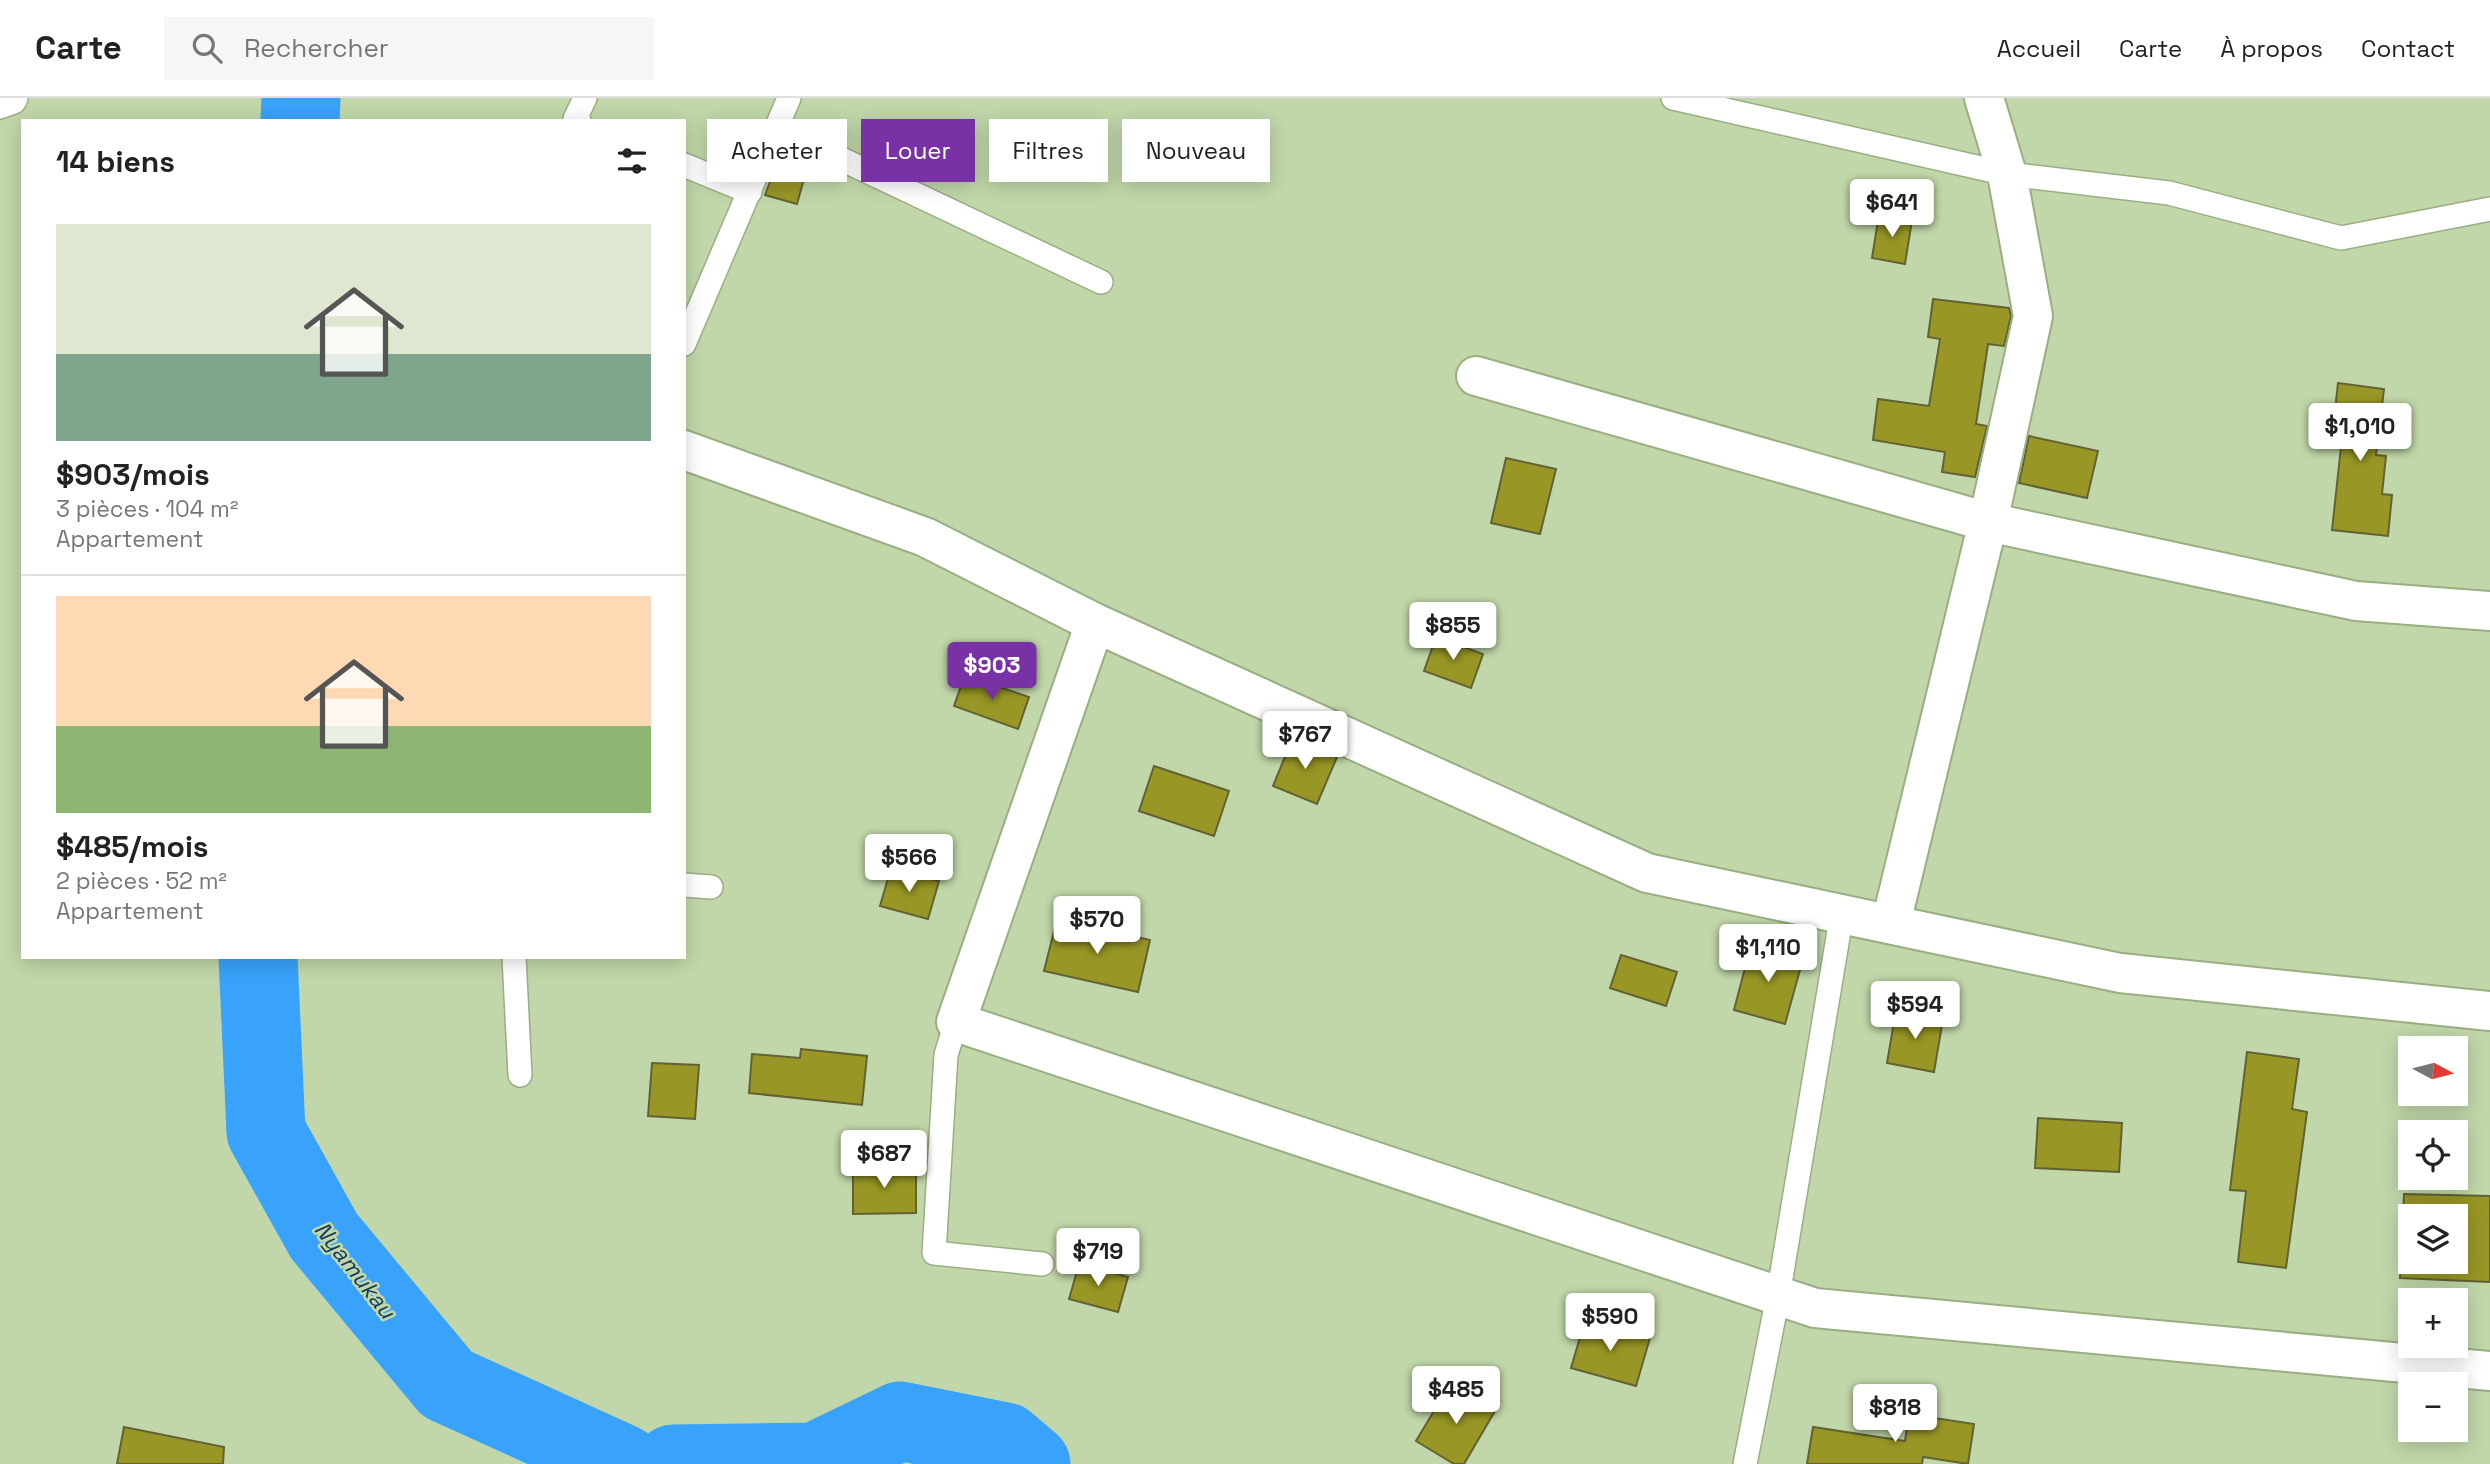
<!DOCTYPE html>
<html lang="fr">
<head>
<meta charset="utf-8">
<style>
  :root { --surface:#fff; --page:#f6f6f6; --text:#222; --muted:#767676; --line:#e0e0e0; --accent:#7832a5 }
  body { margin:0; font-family:"Space Grotesk",sans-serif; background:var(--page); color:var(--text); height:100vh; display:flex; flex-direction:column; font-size:26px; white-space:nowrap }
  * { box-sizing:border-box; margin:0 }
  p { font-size:23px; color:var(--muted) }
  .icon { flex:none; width:38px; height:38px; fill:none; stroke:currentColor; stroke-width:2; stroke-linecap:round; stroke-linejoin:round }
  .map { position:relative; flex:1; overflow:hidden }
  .side { position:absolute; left:21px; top:21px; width:665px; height:840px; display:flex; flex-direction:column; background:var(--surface); border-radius:0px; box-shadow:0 4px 18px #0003 }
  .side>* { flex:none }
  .guide { position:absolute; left:707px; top:21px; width:665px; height:63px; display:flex; gap:14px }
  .needle { width:46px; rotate:97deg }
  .tools { position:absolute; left:2398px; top:938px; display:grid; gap:14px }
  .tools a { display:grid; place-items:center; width:70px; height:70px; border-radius:0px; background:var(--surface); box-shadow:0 4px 18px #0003; font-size:35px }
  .price { position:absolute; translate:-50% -60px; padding:0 16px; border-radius:7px; background:#fff; color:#222; font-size:23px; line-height:46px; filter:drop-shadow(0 2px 4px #0008) }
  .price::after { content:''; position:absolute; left:50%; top:42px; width:21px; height:16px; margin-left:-10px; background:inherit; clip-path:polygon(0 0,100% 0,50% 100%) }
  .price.selected { background:var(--accent); color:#fff }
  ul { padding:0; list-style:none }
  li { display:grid; align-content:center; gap:14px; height:371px; padding:0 35px }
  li+li { border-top:2px solid var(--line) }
  li span { display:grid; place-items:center; height:217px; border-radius:0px; color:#555 }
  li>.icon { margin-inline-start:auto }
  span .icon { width:126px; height:126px; fill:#fffc; stroke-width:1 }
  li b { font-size:30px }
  h2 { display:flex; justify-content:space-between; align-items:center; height:84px; padding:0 35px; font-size:30px }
  .pill { padding:0 24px; border-radius:0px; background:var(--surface); box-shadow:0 4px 18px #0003; font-size:24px; line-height:63px }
  .pill.selected { background:var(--accent); color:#fff }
  header { display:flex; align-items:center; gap:42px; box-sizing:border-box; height:98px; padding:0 35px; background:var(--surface); border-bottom:2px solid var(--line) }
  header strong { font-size:33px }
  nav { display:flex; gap:38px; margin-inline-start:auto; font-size:24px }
  .search { width:490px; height:63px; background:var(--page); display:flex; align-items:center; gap:18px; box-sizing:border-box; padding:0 24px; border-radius:0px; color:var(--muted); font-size:26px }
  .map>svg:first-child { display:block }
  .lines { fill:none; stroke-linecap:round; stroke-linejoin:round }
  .river { stroke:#39a2fb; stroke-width:79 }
  .building { fill:#989725; stroke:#626234; stroke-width:2; fill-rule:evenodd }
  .lane-casing { stroke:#99ae82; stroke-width:26 }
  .street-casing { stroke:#99ae82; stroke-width:42 }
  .lane { stroke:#fff; stroke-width:23 }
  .street { stroke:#fff; stroke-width:38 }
  .labels { text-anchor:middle; stroke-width:5; stroke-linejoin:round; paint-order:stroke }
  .water-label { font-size:23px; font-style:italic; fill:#133b5f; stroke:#c1d7a9 }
</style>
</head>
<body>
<header>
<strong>Carte</strong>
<div class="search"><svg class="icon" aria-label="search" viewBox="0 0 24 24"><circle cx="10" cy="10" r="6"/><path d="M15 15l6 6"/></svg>Rechercher</div>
<nav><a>Accueil</a><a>Carte</a><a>À propos</a><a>Contact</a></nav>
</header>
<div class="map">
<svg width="2490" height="1366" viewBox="0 0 2490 1366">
  <rect width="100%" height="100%" fill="#c1d7a9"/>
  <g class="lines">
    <g class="river">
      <polyline points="300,23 301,0"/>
      <polyline points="258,859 266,1034 324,1138 447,1286 623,1366"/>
      <polyline points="673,1366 815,1364 900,1323 1005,1344 1031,1366"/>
    </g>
  </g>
  <g class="building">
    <polygon points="778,62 807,70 797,106 765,97"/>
    <polygon points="1879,116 1912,122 1905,166 1872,160"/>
    <polygon points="1933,201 2009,210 2011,218 2004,248 1988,246 1976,326 1987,328 1975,379 1942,374 1945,354 1873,342 1878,301 1929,308 1940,241 1928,239"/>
    <polygon points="2338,285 2384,291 2376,357 2386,358 2382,396 2392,397 2388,438 2332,432 2341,349 2331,348"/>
    <polygon points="2029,338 2098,353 2087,400 2019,385"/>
    <polygon points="1506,360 1556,371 1540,436 1491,425"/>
    <polygon points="1436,539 1483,556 1471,590 1424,573"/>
    <polygon points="965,577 1029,599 1018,631 954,608"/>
    <polygon points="1293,639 1337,659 1317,706 1273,688"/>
    <polygon points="1154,668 1229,693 1214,738 1139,713"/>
    <polygon points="891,770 939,783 928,821 880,808"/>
    <polygon points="1057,821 1150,842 1138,894 1044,873"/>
    <polygon points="1751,847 1803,861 1785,926 1734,912"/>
    <polygon points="1621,857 1677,874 1666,908 1610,890"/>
    <polygon points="1896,912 1943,921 1934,974 1887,965"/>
    <polygon points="801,951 867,958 862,1007 749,995 752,956 800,960"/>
    <polygon points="2247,954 2299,961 2292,1011 2307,1014 2286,1170 2238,1164 2246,1093 2230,1092"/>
    <polygon points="652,965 699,967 695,1021 648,1018"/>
    <polygon points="2038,1020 2122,1025 2119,1074 2035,1070"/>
    <polygon points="853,1068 916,1068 916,1115 853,1116"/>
    <path d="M 2404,1096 L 2490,1098 L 2490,1184 L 2400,1180 ZM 2410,1118 L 2455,1118 L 2455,1164 L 2410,1164 Z"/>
    <polygon points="1079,1166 1128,1179 1118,1214 1069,1201"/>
    <polygon points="1585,1222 1650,1240 1636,1288 1571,1270"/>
    <polygon points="1450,1286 1495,1313 1464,1366 1454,1366 1416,1343"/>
    <polygon points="1909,1316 1974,1326 1968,1366 1923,1359 1922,1366 1807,1366 1813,1329 1905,1343"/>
    <polygon points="124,1329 224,1349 223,1366 117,1366"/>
  </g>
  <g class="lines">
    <defs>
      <g id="lane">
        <polyline points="1673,0 2007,76 2169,95 2341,140 2490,111"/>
        <polyline points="0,9 14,4 16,0"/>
        <polyline points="579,23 575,21 585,0"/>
        <polyline points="776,30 1101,184"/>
        <polyline points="684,67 750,94"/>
        <polyline points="684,246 789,0"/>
        <polyline points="684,787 711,789"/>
        <polyline points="514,859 520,977"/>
        <polyline points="956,924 946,957 934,1155 1042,1166"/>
        <polyline points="1745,1366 1778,1198 1842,815"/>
      </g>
      <g id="street">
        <polyline points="1476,278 1988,424 2356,503 2490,513"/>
        <polyline points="684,352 925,439 1095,525 1647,775 2120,875 2490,913"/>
        <polyline points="1095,525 956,924 1815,1210 2490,1273"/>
        <polyline points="1891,825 1988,424 2033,218 2007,76 1984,0"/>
      </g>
    </defs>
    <use href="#lane" class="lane-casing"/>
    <use href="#street" class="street-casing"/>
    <use href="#lane" class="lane"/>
    <use href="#street" class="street"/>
  </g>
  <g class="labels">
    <g class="water-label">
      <text transform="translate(355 1172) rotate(52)" y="8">Nyamukau</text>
    </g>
  </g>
</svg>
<div class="tools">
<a><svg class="needle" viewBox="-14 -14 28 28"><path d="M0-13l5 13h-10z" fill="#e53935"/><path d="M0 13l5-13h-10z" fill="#767676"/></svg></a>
<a><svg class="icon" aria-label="locate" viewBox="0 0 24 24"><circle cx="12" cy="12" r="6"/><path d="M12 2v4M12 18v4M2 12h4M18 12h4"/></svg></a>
<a><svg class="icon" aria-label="layers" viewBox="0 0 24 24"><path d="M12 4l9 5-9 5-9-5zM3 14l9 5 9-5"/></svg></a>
<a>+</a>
<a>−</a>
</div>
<b class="price" style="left:1892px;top:141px">$641</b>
<b class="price" style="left:2360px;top:365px">$1,010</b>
<b class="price" style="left:1453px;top:564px">$855</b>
<b class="price selected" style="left:992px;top:604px">$903</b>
<b class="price" style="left:1305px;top:673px">$767</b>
<b class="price" style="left:909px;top:796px">$566</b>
<b class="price" style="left:1097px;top:858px">$570</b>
<b class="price" style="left:1768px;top:886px">$1,110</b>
<b class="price" style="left:1915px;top:943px">$594</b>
<b class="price" style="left:884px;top:1092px">$687</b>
<b class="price" style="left:1098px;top:1190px">$719</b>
<b class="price" style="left:1610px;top:1255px">$590</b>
<b class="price" style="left:1456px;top:1328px">$485</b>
<b class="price" style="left:1895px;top:1346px">$818</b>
<div class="guide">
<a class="pill">Acheter</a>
<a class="pill selected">Louer</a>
<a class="pill">Filtres</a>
<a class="pill">Nouveau</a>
</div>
<section class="side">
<h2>14 biens<svg class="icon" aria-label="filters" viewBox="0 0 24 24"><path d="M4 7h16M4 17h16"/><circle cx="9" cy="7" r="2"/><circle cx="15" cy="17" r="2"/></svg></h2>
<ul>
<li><span style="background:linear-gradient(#dfe7d0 60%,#7fa58c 0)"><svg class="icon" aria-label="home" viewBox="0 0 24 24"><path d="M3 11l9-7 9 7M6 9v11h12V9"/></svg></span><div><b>$903/mois</b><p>3 pièces · 104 m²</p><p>Appartement</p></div></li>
<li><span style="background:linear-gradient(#ffd9b3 60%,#8fb573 0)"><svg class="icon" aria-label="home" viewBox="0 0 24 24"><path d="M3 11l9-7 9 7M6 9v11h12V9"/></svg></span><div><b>$485/mois</b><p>2 pièces · 52 m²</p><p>Appartement</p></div></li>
</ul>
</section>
</div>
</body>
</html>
